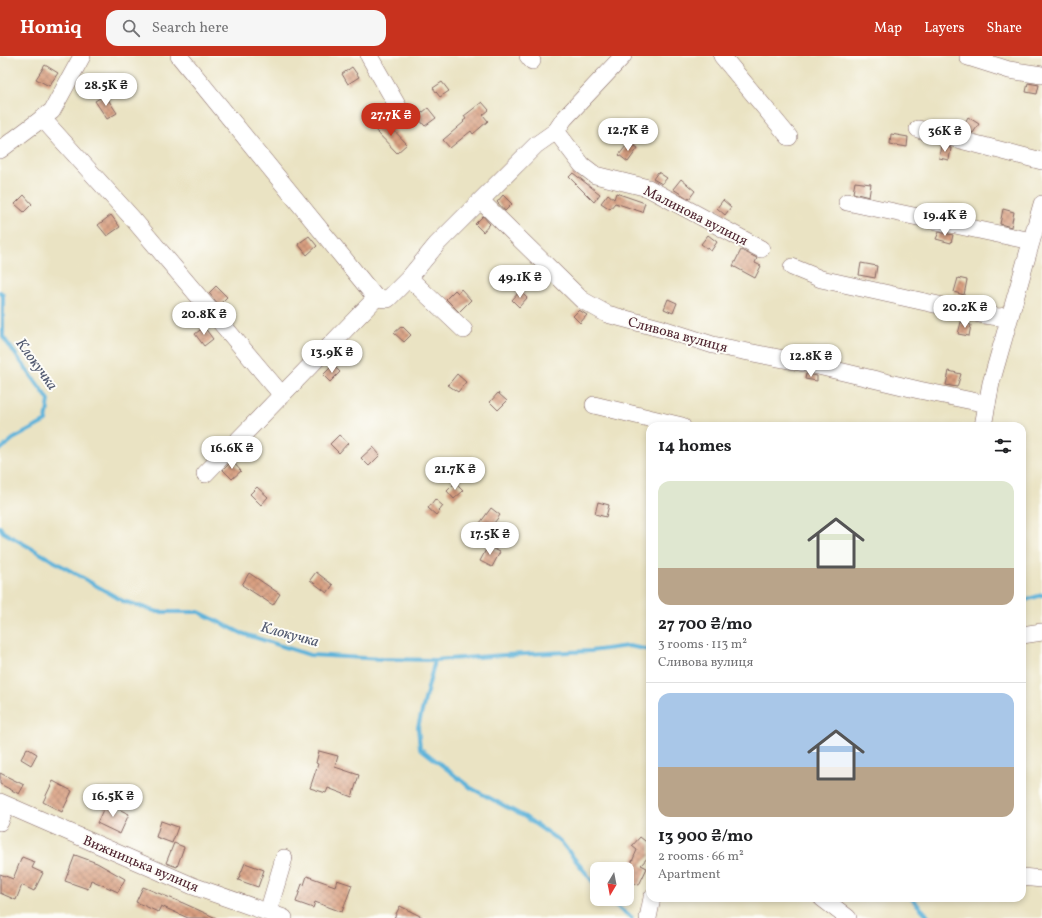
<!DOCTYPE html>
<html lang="en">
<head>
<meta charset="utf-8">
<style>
  :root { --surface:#fff; --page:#f6f6f6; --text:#202124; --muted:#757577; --line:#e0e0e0; --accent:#c8321e }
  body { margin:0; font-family:Vollkorn,serif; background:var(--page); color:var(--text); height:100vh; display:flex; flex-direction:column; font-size:15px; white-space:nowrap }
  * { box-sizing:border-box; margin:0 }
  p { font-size:13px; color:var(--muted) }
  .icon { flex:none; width:22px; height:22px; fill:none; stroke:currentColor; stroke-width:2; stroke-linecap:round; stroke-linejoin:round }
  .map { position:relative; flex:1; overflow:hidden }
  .drawer { position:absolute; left:646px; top:366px; width:380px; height:480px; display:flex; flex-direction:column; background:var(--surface); border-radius:12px; box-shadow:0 2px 6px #0003 }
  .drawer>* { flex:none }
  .needle { width:26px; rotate:190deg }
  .fabs { position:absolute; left:590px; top:806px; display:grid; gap:8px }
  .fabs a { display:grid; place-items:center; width:44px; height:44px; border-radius:8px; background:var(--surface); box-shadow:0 2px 6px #0003; font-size:20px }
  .price { position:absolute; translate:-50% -34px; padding:0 9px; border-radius:14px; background:#fff; color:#222; font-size:13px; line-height:26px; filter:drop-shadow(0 1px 2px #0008) }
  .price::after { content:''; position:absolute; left:50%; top:24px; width:12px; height:9px; margin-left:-6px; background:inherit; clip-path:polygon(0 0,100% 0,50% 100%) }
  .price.selected { background:var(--accent); color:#fff }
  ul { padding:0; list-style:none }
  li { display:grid; align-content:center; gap:8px; height:212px; padding:0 12px }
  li+li { border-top:1px solid var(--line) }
  li span { display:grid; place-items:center; height:124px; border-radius:12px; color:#555 }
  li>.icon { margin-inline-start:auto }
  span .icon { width:72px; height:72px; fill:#fffc; stroke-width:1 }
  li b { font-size:17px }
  h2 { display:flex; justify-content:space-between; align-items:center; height:48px; padding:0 12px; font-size:17px }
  header { display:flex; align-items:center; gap:24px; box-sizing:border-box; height:56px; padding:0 20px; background:var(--accent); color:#fff }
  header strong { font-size:19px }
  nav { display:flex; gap:22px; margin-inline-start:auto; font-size:14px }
  .search { width:280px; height:36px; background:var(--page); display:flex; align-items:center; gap:10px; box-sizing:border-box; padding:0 14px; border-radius:12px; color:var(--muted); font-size:15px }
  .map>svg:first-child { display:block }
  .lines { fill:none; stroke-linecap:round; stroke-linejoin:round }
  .stream { stroke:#5eb3da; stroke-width:4 }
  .building { fill:url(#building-cross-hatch) }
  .minor-casing { stroke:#826460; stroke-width:18 }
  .minor { stroke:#fff; stroke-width:17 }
  .labels { text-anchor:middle; stroke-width:4; stroke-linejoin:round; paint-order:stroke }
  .street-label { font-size:14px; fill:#4a1f2b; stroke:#fdfcf7 }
  .water-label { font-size:15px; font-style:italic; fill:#525a71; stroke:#fdfcf7 }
</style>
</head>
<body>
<header>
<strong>Homiq</strong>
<div class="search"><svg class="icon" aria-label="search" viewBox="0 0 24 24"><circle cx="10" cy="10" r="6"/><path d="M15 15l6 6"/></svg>Search here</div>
<nav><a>Map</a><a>Layers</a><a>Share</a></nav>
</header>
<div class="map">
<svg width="1042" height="862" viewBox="0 0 1042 862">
  <defs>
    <pattern id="building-cross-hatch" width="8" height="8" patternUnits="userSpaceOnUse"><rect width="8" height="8" fill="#d89f80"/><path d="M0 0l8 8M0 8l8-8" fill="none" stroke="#b18169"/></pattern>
  </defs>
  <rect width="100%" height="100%" fill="#fdfcf7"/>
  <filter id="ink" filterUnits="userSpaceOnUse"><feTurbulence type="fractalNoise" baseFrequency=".025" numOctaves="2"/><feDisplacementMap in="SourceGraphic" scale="8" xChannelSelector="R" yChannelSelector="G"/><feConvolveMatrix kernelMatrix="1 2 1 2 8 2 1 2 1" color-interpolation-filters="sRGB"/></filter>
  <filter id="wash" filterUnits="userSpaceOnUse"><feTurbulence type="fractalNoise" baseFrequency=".012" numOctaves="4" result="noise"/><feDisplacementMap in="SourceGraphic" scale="16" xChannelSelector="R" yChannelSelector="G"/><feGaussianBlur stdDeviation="0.9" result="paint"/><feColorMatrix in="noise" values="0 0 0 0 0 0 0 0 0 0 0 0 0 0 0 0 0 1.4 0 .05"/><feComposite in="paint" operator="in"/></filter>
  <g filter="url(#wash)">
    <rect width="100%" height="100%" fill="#eae3c3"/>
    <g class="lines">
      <g class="stream">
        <polyline points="0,236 3,238 3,281 49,344 46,365 13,383 0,394"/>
        <polyline points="0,471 3,476 123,545 158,556 199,556 241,577 310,599 382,603 435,604 505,599 591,595 628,590 650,594"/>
        <polyline points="1022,545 1042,539"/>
        <polyline points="435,604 418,671 420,692 471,732 525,761 561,786 597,831"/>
        <polyline points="911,842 930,862"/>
        <polyline points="607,843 632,862"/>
      </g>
    </g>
    <g id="blocks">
      <g class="building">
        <polygon points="45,9 58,17 49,30 36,23"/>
        <polygon points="352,11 359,21 348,28 342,18"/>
        <polygon points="442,26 449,35 440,41 433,32"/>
        <polygon points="1028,27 1039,29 1037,38 1026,36"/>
        <polygon points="105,39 117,57 107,63 95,45"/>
        <polygon points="482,46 489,54 483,59 488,65 473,78 471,75 450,92 443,84 464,66 463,65 466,63 464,60"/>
        <polygon points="428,52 436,62 425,70 417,61"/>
        <polygon points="968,61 979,68 973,77 961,74"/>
        <polygon points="385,65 407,88 397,97 375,74"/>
        <polygon points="891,78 908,81 907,91 890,88"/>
        <polygon points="629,86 638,92 628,106 619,99"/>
        <polygon points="941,89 951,92 949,104 939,102"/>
        <polygon points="658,116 667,122 662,128 653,123"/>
        <polygon points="573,117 600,138 594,146 569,121"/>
        <polygon points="681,123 695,135 689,143 673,133"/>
        <polygon points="855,126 871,128 869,141 853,137"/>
        <polygon points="616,137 645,147 642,156 615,147 610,153 601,147 608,138 614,143"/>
        <polygon points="24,139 32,148 24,156 15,148"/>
        <polygon points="503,139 512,148 505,155 497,146"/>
        <polygon points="723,144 731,151 725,159 717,152"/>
        <polygon points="1003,153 1014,156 1011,171 1000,168"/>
        <polygon points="111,159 120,171 107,180 98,169"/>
        <polygon points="483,160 490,168 483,176 475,168"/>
        <polygon points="939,176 953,179 951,187 936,183"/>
        <polygon points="708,179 717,186 711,195 701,188"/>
        <polygon points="309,180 317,190 307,199 298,188"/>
        <polygon points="741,194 757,202 755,207 761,210 755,222 733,210"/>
        <polygon points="861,207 877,210 875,222 859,219"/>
        <polygon points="958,222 967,224 964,239 954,236"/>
        <polygon points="216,230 227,241 219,249 209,237"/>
        <polygon points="461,233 471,244 459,256 446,243 455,234 458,237"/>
        <polygon points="520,235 527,242 519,251 512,244"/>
        <polygon points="668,243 677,247 673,257 664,253"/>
        <polygon points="579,254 587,259 580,267 573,260"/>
        <polygon points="961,266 971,269 969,280 958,278"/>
        <polygon points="402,270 411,279 404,286 394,277"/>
        <polygon points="204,271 213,283 204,290 195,278"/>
        <polygon points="333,309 340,316 330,326 323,319"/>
        <polygon points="949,315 961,318 957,331 946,329"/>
        <polygon points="457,318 466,326 458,336 448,329"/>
        <polygon points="806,318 817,320 817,325 805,323"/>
        <polygon points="498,337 507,345 498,354 490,346"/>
        <polygon points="339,379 348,387 339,397 330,388"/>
        <polygon points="373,391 380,399 369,410 361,402"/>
        <polygon points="232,405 241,415 232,423 223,414"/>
        <polygon points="455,427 463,435 454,443 447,435"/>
        <polygon points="257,431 268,441 261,449 250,438"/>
        <polygon points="435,443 443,450 436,459 428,452"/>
        <polygon points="598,446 609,449 606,461 595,458"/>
        <polygon points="491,452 500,459 489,474 480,467"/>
        <polygon points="488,490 500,496 492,511 480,505"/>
        <polygon points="316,516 333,529 327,537 310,524"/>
        <polygon points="249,517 280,538 273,549 242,529"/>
        <polygon points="27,692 37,698 31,709 21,703"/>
        <polygon points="319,695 338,700 335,711 359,719 352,741 328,732 326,737 310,732 318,708 316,707"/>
        <polygon points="0,717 24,729 19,738 0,728"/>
        <polygon points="53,725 72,735 62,756 43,746"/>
        <polygon points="106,747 129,758 120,778 97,767"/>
        <polygon points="161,765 178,771 172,787 156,781"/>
        <polygon points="640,781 650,789 650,799 641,809 647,812 639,829 627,825 627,817 637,794 632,790"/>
        <polygon points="174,787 184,791 177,811 166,807"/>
        <polygon points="75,799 97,807 125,823 118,836 91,824 88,833 65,825"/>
        <polygon points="22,801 35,806 32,812 43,817 34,835 22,829 16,844 0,837 0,818 13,823"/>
        <polygon points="245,807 264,814 258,831 238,824"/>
        <polygon points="307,820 335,830 337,824 352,829 342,856 315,846 313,852 296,846 302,828 304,829"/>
        <polygon points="143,831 183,847 216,862 188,862 161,850 158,856 136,846"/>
        <polygon points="400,850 424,862 394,862"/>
      </g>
    </g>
  </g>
  <g filter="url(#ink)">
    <use href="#blocks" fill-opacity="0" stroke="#826460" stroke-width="1"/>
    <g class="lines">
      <defs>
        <g id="minor">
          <polyline points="179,0 376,242 388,243 409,222 437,188 536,89 556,75 564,63 623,0"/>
          <polyline points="369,0 401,56"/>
          <polyline points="528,0 532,5"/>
          <polyline points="722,0 789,81"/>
          <polyline points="968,1 1009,14 1042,19"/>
          <polyline points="42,62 133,163 282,339"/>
          <polyline points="918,73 1042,105"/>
          <polyline points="556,75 582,109 595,119 648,132 761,193"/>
          <polyline points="0,94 52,55 82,0"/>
          <polyline points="481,145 582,244 607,258 663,273 713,289 814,309 919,334 987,348"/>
          <polyline points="847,146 1031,185"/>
          <polyline points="792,211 821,223 984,259 999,261 1010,259"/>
          <polyline points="409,222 464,274"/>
          <polyline points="594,349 682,370"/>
          <polyline points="983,370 991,327 1042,148"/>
          <polyline points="205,418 376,242"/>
          <polyline points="1022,579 1042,576"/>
          <polyline points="0,746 193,830 284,862"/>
          <polyline points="0,766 6,750"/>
          <polyline points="1022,821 1042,823"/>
          <polyline points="822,842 848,862"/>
          <polyline points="268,856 284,802"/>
          <polyline points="648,862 652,842"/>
        </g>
      </defs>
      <use href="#minor" class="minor-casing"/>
      <use href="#minor" class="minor"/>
    </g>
  </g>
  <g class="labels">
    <g class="street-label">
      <text transform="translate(696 159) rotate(27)" y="5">Малинова вулиця</text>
      <text transform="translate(678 278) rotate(15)" y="5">Сливова вулиця</text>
      <text transform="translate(141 807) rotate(23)" y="5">Вижницька вулиця</text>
    </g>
    <g class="water-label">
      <text transform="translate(37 308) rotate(54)" y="5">Клокучка</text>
      <text transform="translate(290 578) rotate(15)" y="5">Клокучка</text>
    </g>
  </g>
</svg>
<div class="fabs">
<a><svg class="needle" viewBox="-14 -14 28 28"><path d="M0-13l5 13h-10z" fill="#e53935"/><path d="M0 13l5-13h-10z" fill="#757577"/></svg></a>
</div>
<b class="price" style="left:106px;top:51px">28.5K ₴</b>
<b class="price selected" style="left:391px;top:81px">27.7K ₴</b>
<b class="price" style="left:628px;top:96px">12.7K ₴</b>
<b class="price" style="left:945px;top:97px">36K ₴</b>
<b class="price" style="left:945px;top:181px">19.4K ₴</b>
<b class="price" style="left:520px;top:243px">49.1K ₴</b>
<b class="price" style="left:965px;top:273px">20.2K ₴</b>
<b class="price" style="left:204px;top:280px">20.8K ₴</b>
<b class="price" style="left:332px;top:318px">13.9K ₴</b>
<b class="price" style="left:811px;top:322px">12.8K ₴</b>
<b class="price" style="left:232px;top:414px">16.6K ₴</b>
<b class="price" style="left:455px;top:435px">21.7K ₴</b>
<b class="price" style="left:490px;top:500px">17.5K ₴</b>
<b class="price" style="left:113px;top:762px">16.5K ₴</b>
<section class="drawer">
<h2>14 homes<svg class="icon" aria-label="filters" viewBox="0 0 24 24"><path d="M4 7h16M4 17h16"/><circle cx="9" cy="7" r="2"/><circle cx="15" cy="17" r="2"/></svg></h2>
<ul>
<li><span style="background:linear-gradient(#dfe7d0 70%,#b9a48a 0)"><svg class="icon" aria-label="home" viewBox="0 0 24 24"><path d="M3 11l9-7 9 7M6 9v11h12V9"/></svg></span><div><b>27 700 ₴/mo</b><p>3 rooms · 113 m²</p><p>Сливова вулиця</p></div></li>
<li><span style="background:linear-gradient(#a9c7e8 60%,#b9a48a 0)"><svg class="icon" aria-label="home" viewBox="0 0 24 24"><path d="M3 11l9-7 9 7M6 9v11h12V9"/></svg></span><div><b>13 900 ₴/mo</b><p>2 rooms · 66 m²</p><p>Apartment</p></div></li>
</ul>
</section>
</div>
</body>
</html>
